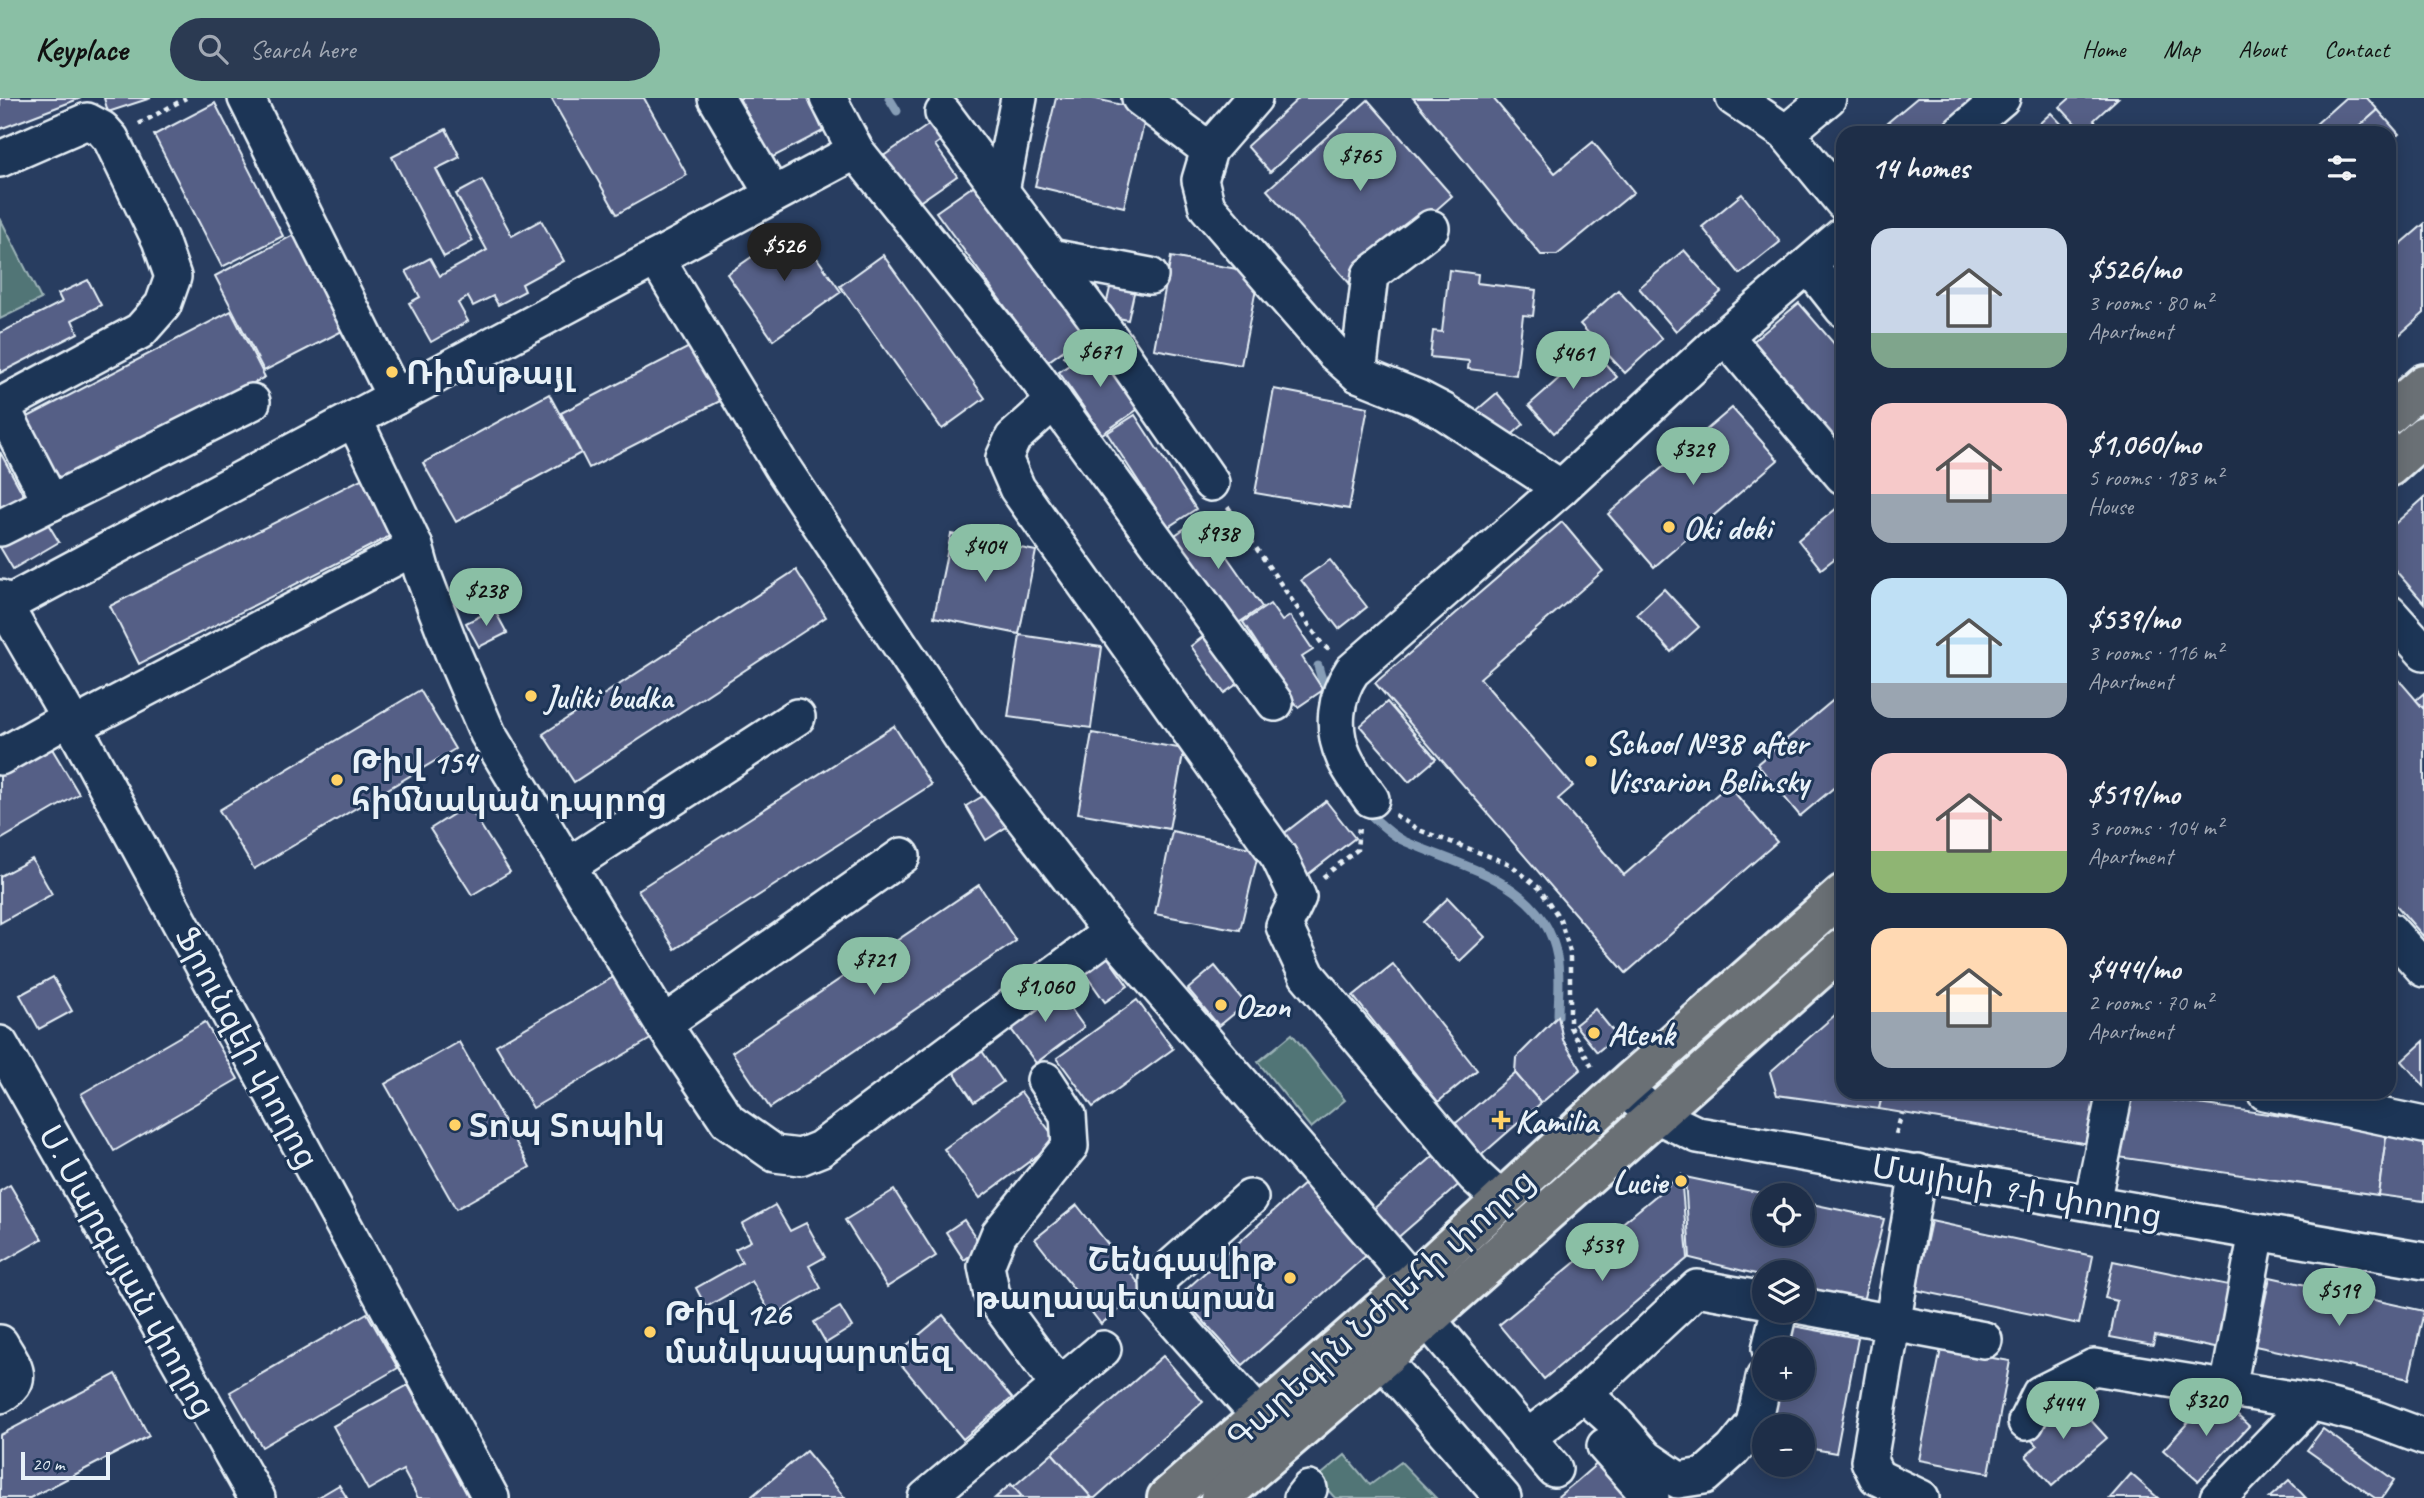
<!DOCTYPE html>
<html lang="en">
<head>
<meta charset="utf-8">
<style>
  :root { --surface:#1e2e48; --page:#2b3a52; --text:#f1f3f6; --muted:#a1a8b4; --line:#3c4a60; --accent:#8abfa5 }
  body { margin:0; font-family:Caveat,"Noto Sans Armenian",sans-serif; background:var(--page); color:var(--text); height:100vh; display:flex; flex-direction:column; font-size:26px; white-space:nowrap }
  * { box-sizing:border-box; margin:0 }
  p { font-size:23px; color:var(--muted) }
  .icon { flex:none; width:38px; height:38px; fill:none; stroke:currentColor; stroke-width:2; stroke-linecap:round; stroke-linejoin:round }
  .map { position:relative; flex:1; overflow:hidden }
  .panel { position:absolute; left:1836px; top:28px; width:560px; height:973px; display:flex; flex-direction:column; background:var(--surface); border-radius:21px; box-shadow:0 4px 18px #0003,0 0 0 2px var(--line) }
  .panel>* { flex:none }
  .tools { position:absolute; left:1752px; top:1085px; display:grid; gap:14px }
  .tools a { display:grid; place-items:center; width:63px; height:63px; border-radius:50%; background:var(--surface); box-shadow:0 4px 18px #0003,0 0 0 2px var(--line); font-size:35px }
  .scale { position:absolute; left:21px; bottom:18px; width:89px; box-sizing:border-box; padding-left:7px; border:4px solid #e8f1f8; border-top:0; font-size:19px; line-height:24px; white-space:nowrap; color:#e8f1f8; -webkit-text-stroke:5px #1d3557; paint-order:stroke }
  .price { position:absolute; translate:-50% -60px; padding:0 16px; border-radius:24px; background:var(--accent); color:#111; font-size:23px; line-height:46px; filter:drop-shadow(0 2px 4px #0008) }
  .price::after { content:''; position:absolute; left:50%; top:42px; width:21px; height:16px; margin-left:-10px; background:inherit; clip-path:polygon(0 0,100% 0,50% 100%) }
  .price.active { background:#222; color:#fff }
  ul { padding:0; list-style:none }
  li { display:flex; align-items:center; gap:21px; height:175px; padding:0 35px }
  li span { display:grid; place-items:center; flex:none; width:196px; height:140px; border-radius:21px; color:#555 }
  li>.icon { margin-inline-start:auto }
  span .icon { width:84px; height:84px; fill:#fffc; stroke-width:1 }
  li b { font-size:30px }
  h2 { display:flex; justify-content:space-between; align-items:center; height:84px; padding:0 35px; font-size:30px }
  header { display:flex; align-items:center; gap:42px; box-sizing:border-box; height:98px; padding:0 35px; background:var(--accent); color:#111 }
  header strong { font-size:33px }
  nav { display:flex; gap:38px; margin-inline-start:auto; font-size:24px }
  .search { width:490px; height:63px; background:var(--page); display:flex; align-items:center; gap:18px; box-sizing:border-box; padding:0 24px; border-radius:38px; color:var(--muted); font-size:26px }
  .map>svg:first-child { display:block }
  .green { fill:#517576; stroke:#9cb3b7; stroke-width:2 }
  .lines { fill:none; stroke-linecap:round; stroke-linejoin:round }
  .stream { stroke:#869db6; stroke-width:9 }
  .building { fill:#545e86; stroke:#e8f1f8; stroke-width:2 }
  .minor-casing { stroke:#e8f1f8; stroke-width:40 }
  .major-casing { stroke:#e8f1f8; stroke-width:44 }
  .path { stroke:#e8f1f8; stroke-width:4.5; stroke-dasharray:5 5; stroke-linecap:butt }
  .minor { stroke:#1d3557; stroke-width:35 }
  .major { stroke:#6b6f75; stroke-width:38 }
  .poi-dot { fill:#ffd166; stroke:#1d3557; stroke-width:2.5 }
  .labels { text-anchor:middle; stroke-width:6; stroke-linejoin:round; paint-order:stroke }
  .poi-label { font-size:33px; font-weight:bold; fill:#e8f1f8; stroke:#1d3557; text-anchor:start }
  .street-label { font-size:33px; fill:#e8f1f8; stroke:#1d3557 }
</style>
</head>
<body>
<header>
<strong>Keyplace</strong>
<div class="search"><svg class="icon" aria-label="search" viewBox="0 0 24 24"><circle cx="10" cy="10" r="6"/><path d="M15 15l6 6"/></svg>Search here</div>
<nav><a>Home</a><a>Map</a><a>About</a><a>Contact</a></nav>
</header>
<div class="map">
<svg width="2424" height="1400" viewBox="0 0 2424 1400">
  <rect width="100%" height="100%" fill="#283d60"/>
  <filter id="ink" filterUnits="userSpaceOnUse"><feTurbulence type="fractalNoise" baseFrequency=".0143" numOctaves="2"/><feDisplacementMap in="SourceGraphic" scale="14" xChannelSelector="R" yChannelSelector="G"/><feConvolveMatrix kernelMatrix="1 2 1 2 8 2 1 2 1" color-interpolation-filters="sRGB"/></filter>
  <g filter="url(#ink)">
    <g class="green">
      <polygon points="0,120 41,201 0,221"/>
      <polygon points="1292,936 1345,1002 1311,1030 1258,964"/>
      <polygon points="1345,1357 1370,1387 1401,1364 1436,1400 1335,1400 1317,1380"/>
    </g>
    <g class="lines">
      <g class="stream">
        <polyline points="889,0 897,13"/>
        <polyline points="1318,568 1327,599"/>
        <path d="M 1364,711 C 1376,721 1388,735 1402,742 C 1461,769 1544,783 1557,859 C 1561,878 1558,899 1558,918"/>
      </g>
    </g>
    <g class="building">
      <polygon points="0,0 81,0 0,31"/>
      <polygon points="104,0 151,0 108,14"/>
      <polygon points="551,0 644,0 687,77 617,116"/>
      <polygon points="739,0 808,0 823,33 771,60"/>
      <polygon points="1056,0 1092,0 1147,13 1124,109 1035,88"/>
      <polygon points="1299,0 1351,0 1270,74 1247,48"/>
      <polygon points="1413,0 1493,0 1555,75 1593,44 1634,94 1557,157 1541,157"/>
      <polygon points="1917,0 1977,0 1978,1 1937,35 1875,35"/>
      <polygon points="2070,0 2118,0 2094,22 2106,35 2084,35 2060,9"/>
      <polygon points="2345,0 2367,0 2378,12 2352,35 2306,35"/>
      <polygon points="1368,2 1452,98 1351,187 1267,92"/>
      <polygon points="215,5 283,138 222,169 154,37"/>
      <polygon points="2378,12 2399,36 2389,45 2389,35 2352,35"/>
      <polygon points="2051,15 2070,35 2029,35"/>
      <polygon points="934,23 946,39 935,47 957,78 915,107 882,59"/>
      <polygon points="446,31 460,59 436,71 473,143 444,159 392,59"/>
      <polygon points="482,82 512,138 541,122 564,163 522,186 525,193 498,207 493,198 473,208 468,199 458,205 468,223 431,244 409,205 420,199 406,173 430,160 440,178 487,152 456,96"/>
      <polygon points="976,86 1086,236 1046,265 936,114"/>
      <polygon points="1742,96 1780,144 1740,176 1702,129"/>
      <polygon points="2424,126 2424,215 2389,246 2389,156"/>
      <polygon points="795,129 841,194 773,242 727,176"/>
      <polygon points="301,133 350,229 264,273 215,178"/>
      <polygon points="1684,152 1721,194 1676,233 1639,190"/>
      <polygon points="883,157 985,300 942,331 840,188"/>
      <polygon points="1171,159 1259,175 1241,267 1154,251"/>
      <polygon points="1449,172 1478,176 1477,185 1536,192 1533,218 1523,217 1516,277 1468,271 1469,263 1430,259 1433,233 1442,234"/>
      <polygon points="1112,181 1136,186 1128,222 1104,217"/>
      <polygon points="88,182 101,207 72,222 78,235 0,275 0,235 62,204 58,196"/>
      <polygon points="1618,192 1662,241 1625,275 1580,226"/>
      <polygon points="1799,205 1843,256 1843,369 1744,251"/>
      <polygon points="231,213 265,279 58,386 24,321"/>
      <polygon points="695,246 724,301 589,370 561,315"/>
      <polygon points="1098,247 1141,309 1102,336 1059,274"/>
      <polygon points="1592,251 1617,279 1554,335 1529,307"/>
      <polygon points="1274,291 1368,309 1349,411 1255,395"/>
      <polygon points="1497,295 1524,326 1505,343 1477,312"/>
      <polygon points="549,296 581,355 456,424 423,365"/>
      <polygon points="1732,310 1778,362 1654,469 1608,416"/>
      <polygon points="1135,317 1196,411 1168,429 1107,335"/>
      <polygon points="0,354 24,398 0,412"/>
      <polygon points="367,378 396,435 139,566 110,508"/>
      <polygon points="2424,400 2424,505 2389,465 2389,431"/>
      <polygon points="1843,405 1843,454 1821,471 1798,442"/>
      <polygon points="42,416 59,444 13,471 0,449 0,441"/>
      <polygon points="1200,420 1262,509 1237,526 1175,437"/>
      <polygon points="1562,424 1603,473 1480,580 1573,688 1558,701 1624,777 1728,687 1777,744 1626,875 1375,585"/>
      <polygon points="951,436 1036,453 1019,536 934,519"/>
      <polygon points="1330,462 1367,509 1339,531 1301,482"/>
      <polygon points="796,472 826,519 574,684 543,636"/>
      <polygon points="1664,491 1699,529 1671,554 1637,516"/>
      <polygon points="1270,506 1282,523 1290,518 1313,552 1302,559 1323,592 1298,609 1243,524"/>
      <polygon points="494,511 507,535 479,549 466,525"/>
      <polygon points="1212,532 1246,580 1224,595 1191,548"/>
      <polygon points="1020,537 1102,549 1091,630 1008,619"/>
      <polygon points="2392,574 2424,611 2424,839 2389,799 2389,578"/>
      <polygon points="420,592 455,651 254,771 219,712"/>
      <polygon points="1843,594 1843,682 1800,718 1757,666"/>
      <polygon points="2424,595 2424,611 2416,602"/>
      <polygon points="1387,604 1436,661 1409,684 1360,628"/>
      <polygon points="894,628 931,687 675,851 638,792"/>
      <polygon points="1092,635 1184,651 1169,731 1078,715"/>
      <polygon points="48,644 79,696 0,742 0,672"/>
      <polygon points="988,695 1008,728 986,742 966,708"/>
      <polygon points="1326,703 1355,740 1302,781 1273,744"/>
      <polygon points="468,707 510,774 472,797 430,731"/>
      <polygon points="1172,733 1259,752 1240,832 1155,816"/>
      <polygon points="32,761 52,796 0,825 0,778"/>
      <polygon points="979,787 1016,843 770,1010 732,954"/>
      <polygon points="1448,800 1485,839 1460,863 1423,824"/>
      <polygon points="1106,857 1128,888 1105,904 1083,873"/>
      <polygon points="1393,866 1477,972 1438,1004 1353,898"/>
      <polygon points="1215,868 1246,906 1219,928 1188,891"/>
      <polygon points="617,877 654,939 533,1010 496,947"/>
      <polygon points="53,879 72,913 39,931 20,897"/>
      <polygon points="1054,887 1084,929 1036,965 1005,923"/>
      <polygon points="1137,902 1173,951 1093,1009 1057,960"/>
      <polygon points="1843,910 1843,994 1883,994 1879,1011 1777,997 1770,974"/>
      <polygon points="1595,911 1617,938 1597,954 1575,927"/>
      <polygon points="1558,918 1563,942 1581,971 1541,1005 1515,975 1516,960"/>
      <polygon points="205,924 238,981 114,1053 81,996"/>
      <polygon points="2424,943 2424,988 2402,963"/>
      <polygon points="459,944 530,1069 456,1111 385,986"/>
      <polygon points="982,953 1003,984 974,1004 953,973"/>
      <polygon points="1515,975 1541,1005 1477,1061 1450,1030"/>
      <polygon points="1021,994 1057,1043 980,1100 944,1051"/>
      <polygon points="1883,994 2107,994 2095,1047 1879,1011"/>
      <polygon points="2128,996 2387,1033 2378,1097 2118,1059"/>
      <polygon points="2387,1033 2424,1039 2424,1103 2378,1097"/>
      <polygon points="1438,1054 1463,1083 1395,1142 1370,1114"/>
      <polygon points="1681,1077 1688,1160 1544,1281 1499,1227"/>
      <polygon points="1685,1079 1771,1097 1764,1097 1764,1136 1802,1136 1802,1104 1884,1121 1863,1203 1802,1188 1802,1174 1764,1174 1764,1178 1690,1160"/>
      <polygon points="1306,1084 1369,1155 1243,1267 1180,1197"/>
      <polygon points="10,1087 42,1141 0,1165 0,1093"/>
      <polygon points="894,1092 936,1158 887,1189 845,1122"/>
      <polygon points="775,1107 790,1133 806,1125 825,1159 809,1168 821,1190 772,1218 752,1183 706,1209 696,1190 742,1164 735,1151 751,1143 742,1126"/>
      <polygon points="1077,1107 1144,1192 1101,1226 1035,1141"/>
      <polygon points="964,1122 982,1149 964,1162 946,1134"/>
      <polygon points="1931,1123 2093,1158 2079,1226 1916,1192"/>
      <polygon points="2113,1163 2238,1189 2225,1252 2155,1238 2153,1247 2110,1239 2117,1203 2105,1200"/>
      <polygon points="2270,1179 2424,1213 2409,1281 2255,1248"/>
      <polygon points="840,1209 852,1229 826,1245 814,1224"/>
      <polygon points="367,1215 398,1270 262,1349 230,1294"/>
      <polygon points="943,1217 1012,1300 963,1341 894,1258"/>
      <polygon points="1788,1227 1858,1240 1836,1355 1802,1349 1802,1328 1769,1328 1776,1290 1802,1290 1802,1251 1783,1251"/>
      <polygon points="1941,1251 2010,1263 1989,1375 1919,1362"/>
      <polygon points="1163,1258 1203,1304 1095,1400 1092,1400 1052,1355"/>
      <polygon points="116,1276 149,1338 30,1400 0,1400 0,1337"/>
      <polygon points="408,1287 469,1400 418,1400 403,1372 368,1392 333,1328"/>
      <polygon points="2214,1296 2249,1328 2198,1383 2163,1352"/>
      <polygon points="2070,1299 2107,1340 2052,1388 2026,1358 2037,1348 2027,1337"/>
      <polygon points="2323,1331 2394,1382 2382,1400 2375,1400 2307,1352"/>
      <polygon points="806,1353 845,1400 753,1400 752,1398"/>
      <polygon points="1052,1355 1092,1400 1023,1400 1013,1389"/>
      <polygon points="1608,1356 1646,1400 1556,1400 1577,1383"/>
      <polygon points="2131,1376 2158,1400 2110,1400"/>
      <polygon points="2289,1382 2306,1400 2269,1400"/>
      <polygon points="1011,1386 1023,1400 995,1400"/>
      <polygon points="339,1387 347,1400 317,1400"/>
    </g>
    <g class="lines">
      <defs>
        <g id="minor">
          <polyline points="246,0 395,299"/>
          <polyline points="716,0 773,97"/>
          <polyline points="828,0 856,53 1037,280 1275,605"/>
          <polyline points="1140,0 1209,52"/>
          <polyline points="1254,0 1209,52 1200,82 1207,109 1333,254 1358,276 1418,300 1443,313 1561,390"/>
          <polyline points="1734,0 1786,35 1843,104"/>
          <polyline points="943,15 1114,245 1211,385"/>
          <polyline points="1786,35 1828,0"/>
          <polyline points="1961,35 2002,0"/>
          <polyline points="0,61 87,23 102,31 111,41 160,142 173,179 163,207 140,233 0,308"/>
          <polyline points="1001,93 1019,0"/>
          <polyline points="1050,159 1150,178"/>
          <polyline points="656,160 782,369 966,646 1111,834 1413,1184"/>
          <polyline points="1809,168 1843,211"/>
          <polyline points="1725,238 1843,378"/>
          <polyline points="1358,276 1370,177 1431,130"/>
          <polyline points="1054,303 1013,340 1004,360 1017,390 1279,759 1298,799 1284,828 1307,877 1475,1078 1502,1103"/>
          <polyline points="1,308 51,405"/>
          <polyline points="354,321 415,449 422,474 453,555 488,636 663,926 728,1023 775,1056 800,1059 820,1051 1111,834"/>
          <polyline points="0,430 252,304"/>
          <polyline points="0,500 74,628 491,1400"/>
          <polyline points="0,510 856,53"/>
          <polyline points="2389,515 2424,554"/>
          <polyline points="74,628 415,449"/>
          <polyline points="0,659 69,620"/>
          <path d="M 1371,701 C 1362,688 1350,673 1344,659 C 1331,631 1335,598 1352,573 L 1561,390 L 1725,238 L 1843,137"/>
          <polyline points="568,768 797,619"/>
          <polyline points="2389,832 2424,871"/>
          <polyline points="663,926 902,758"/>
          <polyline points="0,946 257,1400"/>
          <polyline points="1045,982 1068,1017 1070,1048 999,1136 986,1168 992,1197 1059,1288"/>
          <polyline points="1623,990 1654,1016 1698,1037 2424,1163"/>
          <polyline points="2265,994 2424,1027"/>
          <polyline points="1918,1074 1869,1363 1877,1379 1921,1400"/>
          <polyline points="1250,1100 1158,1181 1159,1205 1260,1319"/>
          <polyline points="2092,1105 2115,994"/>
          <polyline points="1802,1208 1984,1242"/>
          <polyline points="1427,1221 1554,1371"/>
          <path d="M 0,1245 C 12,1267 28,1281 0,1297"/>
          <polyline points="1770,1251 1779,1213"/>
          <polyline points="1382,1261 1503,1400"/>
          <polyline points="2228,1291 2257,1134"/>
          <polyline points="1584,1296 1697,1190 1764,1202"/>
          <polyline points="2026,1324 2040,1296 2094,1269 2311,1304"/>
          <polyline points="1527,1340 1584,1296 1612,1321 1646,1360 1678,1382 1704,1378 1733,1352 1754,1326 1764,1280"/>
          <polyline points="1605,1348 1651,1400"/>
          <polyline points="926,1400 1103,1251"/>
          <polyline points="1302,1400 1309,1391"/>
          <polyline points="2218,1400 2311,1304 2370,1319 2424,1339"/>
        </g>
        <g id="major">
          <polyline points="2389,317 2424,286"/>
          <polyline points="2389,369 2424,338"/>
          <polyline points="1167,1400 1413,1184 1623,990 1843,796"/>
          <polyline points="1220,1400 1382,1261 1843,850"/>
        </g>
      </defs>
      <use href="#minor" class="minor-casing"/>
      <use href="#major" class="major-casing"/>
      <g class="path">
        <polyline points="139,26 186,0"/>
        <polyline points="1063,260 1078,249"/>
        <polyline points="1228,409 1322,546 1330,553"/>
        <polyline points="1395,717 1419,732 1510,766 1539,790 1560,821 1570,854 1570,929 1593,971"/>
        <polyline points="1323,779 1357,752 1359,728"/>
        <polyline points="1896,1036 1902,1015"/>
      </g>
      <use href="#minor" class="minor"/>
      <use href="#major" class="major"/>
    </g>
  </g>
  <g class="poi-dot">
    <circle cx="392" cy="274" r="7"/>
    <circle cx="1669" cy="429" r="7"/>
    <circle cx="531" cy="598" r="7"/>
    <circle cx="1591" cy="663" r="7"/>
    <circle cx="337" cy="682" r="7"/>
    <circle cx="1221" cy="907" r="7"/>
    <circle cx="1594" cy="935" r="7"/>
    <path d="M1497.5 1011.5h7v7h7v7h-7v7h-7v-7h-7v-7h7z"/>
    <circle cx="455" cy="1027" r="7"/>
    <circle cx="1681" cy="1083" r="7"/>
    <circle cx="1290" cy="1180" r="7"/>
    <circle cx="650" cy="1234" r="7"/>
  </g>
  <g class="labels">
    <g class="poi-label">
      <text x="406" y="286">Ռիմսթայլ</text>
      <text x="1683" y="441">Oki doki</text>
      <text x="545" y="610">Juliki budka</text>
      <text x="1605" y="656">School №38 after<tspan x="1605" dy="38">Vissarion Belinsky</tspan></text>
      <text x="351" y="675">Թիվ 154<tspan x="351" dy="38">հիմնական դպրոց</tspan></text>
      <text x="1235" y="919">Ozon</text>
      <text x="1608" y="947">Atenk</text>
      <text x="1515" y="1034">Kamilia</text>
      <text x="469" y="1039">Տոպ Տոպիկ</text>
      <text x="1667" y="1095" text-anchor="end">Lucie</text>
      <text x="1276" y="1173" text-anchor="end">Շենգավիթ<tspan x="1276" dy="38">թաղապետարան</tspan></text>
      <text x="664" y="1227">Թիվ 126<tspan x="664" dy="38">մանկապարտեզ</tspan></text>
    </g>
    <g class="street-label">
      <text transform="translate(248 949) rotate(62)" y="12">Ֆրունզեի փողոց</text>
      <text transform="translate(2017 1092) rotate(10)" y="12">Մայիսի 9-ի փողոց</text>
      <text transform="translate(128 1173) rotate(61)" y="12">Ս. Սարգսյան փողոց</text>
      <text transform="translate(1380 1210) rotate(-42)" y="12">Գարեգին Նժդեհի փողոց</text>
    </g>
  </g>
</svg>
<div class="tools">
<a><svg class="icon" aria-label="locate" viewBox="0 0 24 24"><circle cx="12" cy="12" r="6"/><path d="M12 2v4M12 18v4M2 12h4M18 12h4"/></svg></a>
<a><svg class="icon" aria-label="layers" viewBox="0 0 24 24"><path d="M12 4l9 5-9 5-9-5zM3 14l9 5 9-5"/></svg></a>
<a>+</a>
<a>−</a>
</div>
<div class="scale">20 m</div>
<b class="price" style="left:1360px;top:95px">$765</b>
<b class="price active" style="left:784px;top:185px">$526</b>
<b class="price" style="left:1100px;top:291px">$671</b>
<b class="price" style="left:1573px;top:293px">$461</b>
<b class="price" style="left:1693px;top:389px">$329</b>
<b class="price" style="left:1218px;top:473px">$938</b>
<b class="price" style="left:985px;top:486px">$404</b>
<b class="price" style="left:486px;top:530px">$238</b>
<b class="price" style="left:874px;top:899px">$721</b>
<b class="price" style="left:1045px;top:926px">$1,060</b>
<b class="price" style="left:1602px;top:1185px">$539</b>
<b class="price" style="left:2339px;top:1230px">$519</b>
<b class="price" style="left:2206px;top:1340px">$320</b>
<b class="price" style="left:2063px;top:1343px">$444</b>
<section class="panel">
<h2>14 homes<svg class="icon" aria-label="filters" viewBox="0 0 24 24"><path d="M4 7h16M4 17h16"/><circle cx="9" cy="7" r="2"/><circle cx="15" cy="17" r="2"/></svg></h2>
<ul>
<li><span style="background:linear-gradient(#c9d6e8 75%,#7fa58c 0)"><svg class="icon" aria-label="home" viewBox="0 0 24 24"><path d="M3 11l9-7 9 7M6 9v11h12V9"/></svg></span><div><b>$526/mo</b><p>3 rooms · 80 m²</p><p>Apartment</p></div></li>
<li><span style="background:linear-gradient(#f6c9c9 65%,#9aa5b1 0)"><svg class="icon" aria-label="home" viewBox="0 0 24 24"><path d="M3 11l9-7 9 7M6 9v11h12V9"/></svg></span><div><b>$1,060/mo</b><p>5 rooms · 183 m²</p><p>House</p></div></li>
<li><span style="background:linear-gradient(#bfe0f5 75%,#9aa5b1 0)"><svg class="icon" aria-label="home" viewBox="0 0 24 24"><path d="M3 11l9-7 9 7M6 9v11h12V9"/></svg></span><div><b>$539/mo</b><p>3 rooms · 116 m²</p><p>Apartment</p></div></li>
<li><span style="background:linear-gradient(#f6c9c9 70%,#8fb573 0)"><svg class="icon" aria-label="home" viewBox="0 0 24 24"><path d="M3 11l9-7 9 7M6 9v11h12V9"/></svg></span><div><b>$519/mo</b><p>3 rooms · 104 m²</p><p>Apartment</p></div></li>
<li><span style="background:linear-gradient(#ffd9b3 60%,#9aa5b1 0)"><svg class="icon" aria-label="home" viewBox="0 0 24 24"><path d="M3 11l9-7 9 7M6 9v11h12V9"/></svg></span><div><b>$444/mo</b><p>2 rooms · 70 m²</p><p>Apartment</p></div></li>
</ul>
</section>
</div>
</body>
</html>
